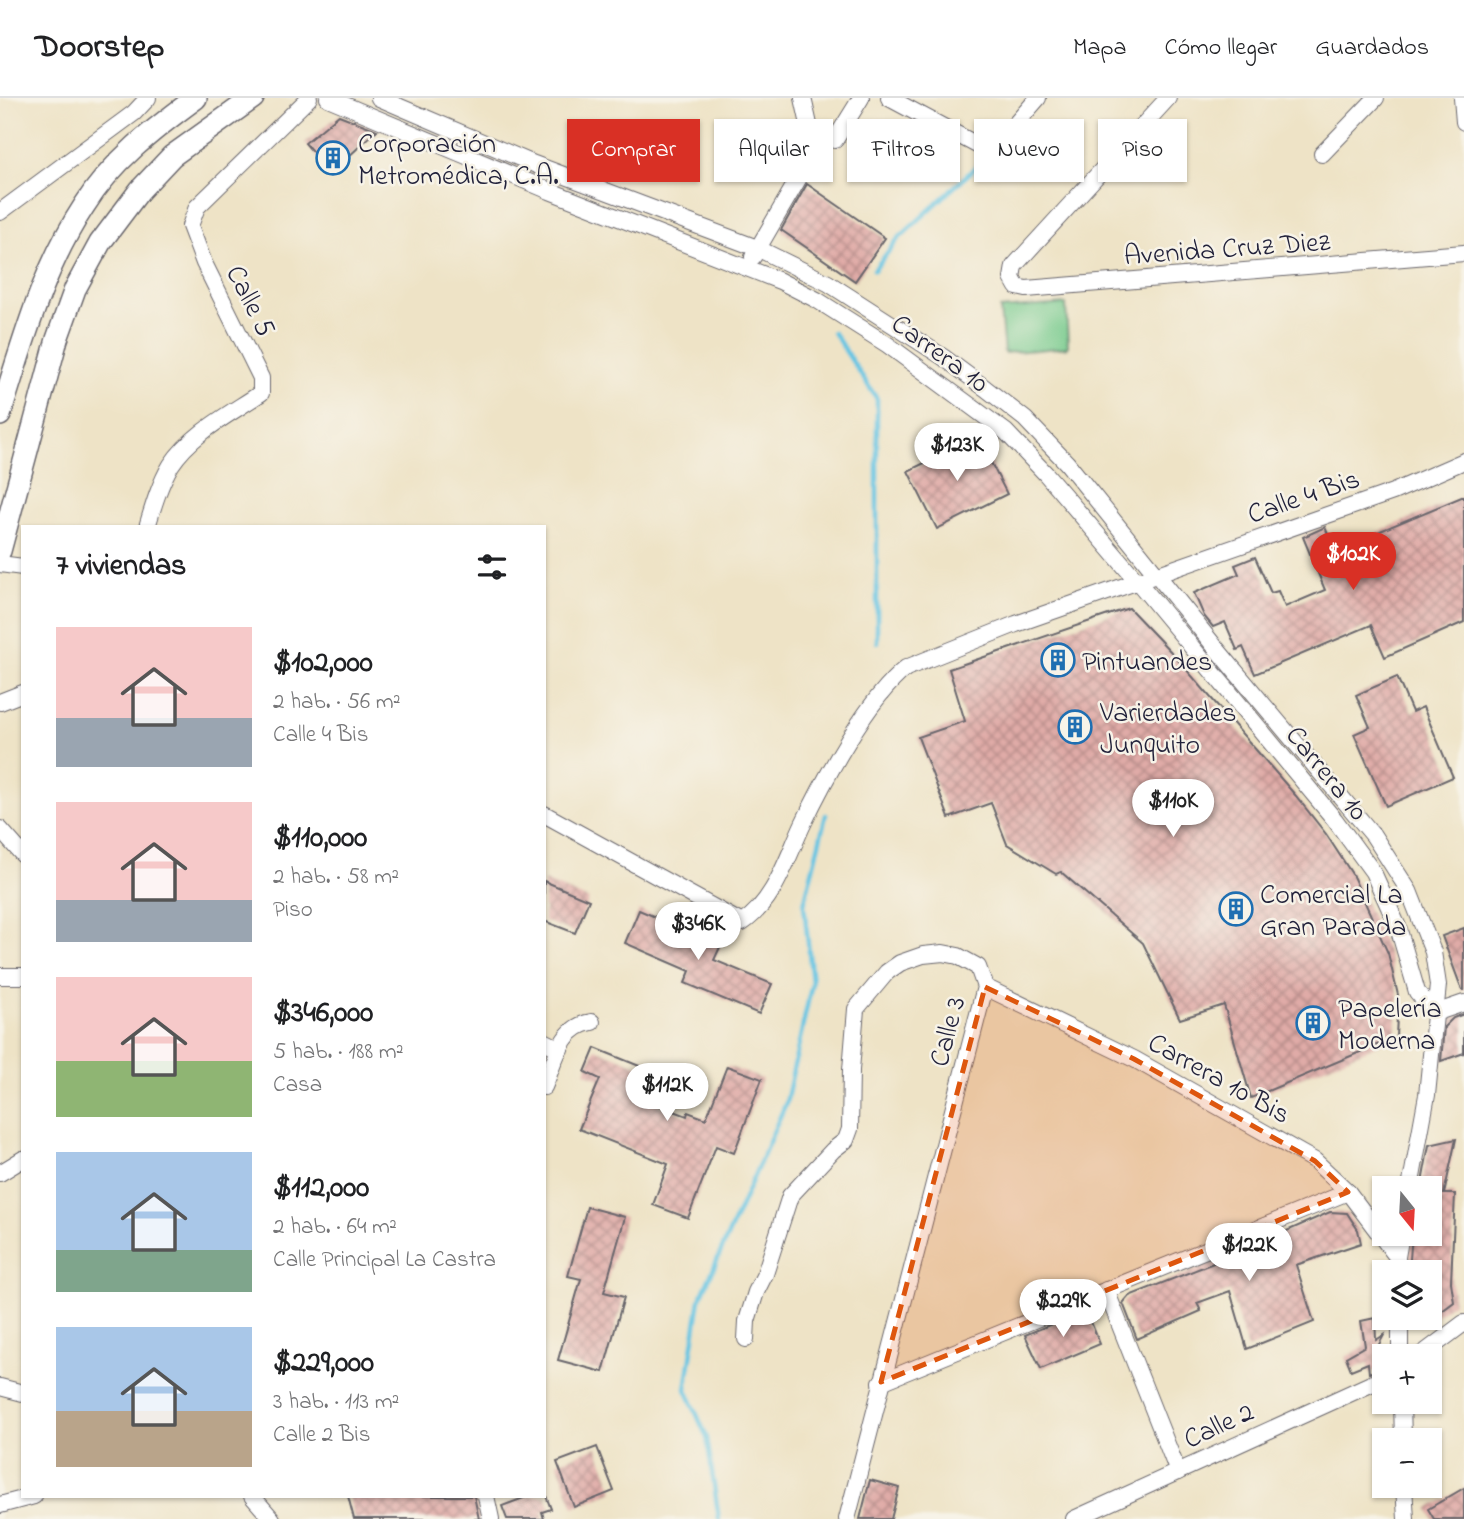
<!DOCTYPE html>
<html lang="es">
<head>
<meta charset="utf-8">
<style>
  :root { --surface:#fff; --page:#f6f6f6; --text:#202124; --muted:#757577; --line:#e0e0e0; --accent:#d93025 }
  body { margin:0; font-family:"Indie Flower",sans-serif; background:var(--page); color:var(--text); height:100vh; display:flex; flex-direction:column; font-size:26px; white-space:nowrap }
  * { box-sizing:border-box; margin:0 }
  p { font-size:23px; color:var(--muted) }
  .icon { flex:none; width:38px; height:38px; fill:none; stroke:currentColor; stroke-width:2; stroke-linecap:round; stroke-linejoin:round }
  .map { position:relative; flex:1; overflow:hidden }
  .panel { position:absolute; left:21px; top:427px; width:525px; height:973px; display:flex; flex-direction:column; background:var(--surface); border-radius:0px; box-shadow:0 2px 5px #0004 }
  .panel>* { flex:none }
  .top-card { position:absolute; left:567px; top:21px; width:665px; height:63px; display:flex; gap:14px }
  .needle { width:46px; rotate:162deg }
  .controls { position:absolute; left:1372px; top:1078px; display:grid; gap:14px }
  .controls a { display:grid; place-items:center; width:70px; height:70px; border-radius:0px; background:var(--surface); box-shadow:0 2px 5px #0004; font-size:35px }
  .price { position:absolute; translate:-50% -60px; padding:0 16px; border-radius:24px; background:#fff; color:#222; font-size:23px; line-height:46px; filter:drop-shadow(0 2px 4px #0008) }
  .price::after { content:''; position:absolute; left:50%; top:42px; width:21px; height:16px; margin-left:-10px; background:inherit; clip-path:polygon(0 0,100% 0,50% 100%) }
  .price.active { background:var(--accent); color:#fff }
  ul { padding:0; list-style:none }
  li { display:flex; align-items:center; gap:21px; height:175px; padding:0 35px }
  li span { display:grid; place-items:center; flex:none; width:196px; height:140px; border-radius:0px; color:#555 }
  li>.icon { margin-inline-start:auto }
  span .icon { width:84px; height:84px; fill:#fffc; stroke-width:1 }
  li b { font-size:30px }
  h2 { display:flex; justify-content:space-between; align-items:center; height:84px; padding:0 35px; font-size:30px }
  .tag { padding:0 24px; border-radius:0px; background:var(--surface); box-shadow:0 2px 5px #0004; font-size:24px; line-height:63px }
  .tag.active { background:var(--accent); color:#fff }
  header { display:flex; align-items:center; gap:42px; box-sizing:border-box; height:98px; padding:0 35px; background:var(--surface); border-bottom:2px solid var(--line) }
  header strong { font-size:33px }
  nav { display:flex; gap:38px; margin-inline-start:auto; font-size:24px }
  .map>svg:first-child { display:block }
  .park { fill:#77ca8c; stroke:#4c7664; stroke-width:2 }
  .lines { fill:none; stroke-linecap:round; stroke-linejoin:round }
  .stream { stroke:#65c5e3; stroke-width:4.5 }
  .building { fill:url(#building-cross-hatch) }
  .minor-casing { stroke:#69666c; stroke-width:18 }
  .major-casing { stroke:#69666c; stroke-width:24 }
  .minor { stroke:#fff; stroke-width:16 }
  .major { stroke:#fff; stroke-width:21 }
  .marked { fill:#de560e; fill-opacity:0.2; stroke:#de560e; stroke-width:5; stroke-dasharray:14 9; stroke-linejoin:round }
  .labels { text-anchor:middle; stroke-width:5; stroke-linejoin:round; paint-order:stroke }
  .poi-label { font-size:28px; fill:#22223b; stroke:#f7f3e8; text-anchor:start }
  .street-label { font-size:28px; fill:#22223b; stroke:#f7f3e8 }
</style>
</head>
<body>
<header>
<strong>Doorstep</strong>
<nav><a>Mapa</a><a>Cómo llegar</a><a>Guardados</a></nav>
</header>
<div class="map">
<svg width="1464" height="1421" viewBox="0 0 1464 1421">
  <defs>
    <pattern id="building-cross-hatch" width="8" height="8" patternUnits="userSpaceOnUse" patternTransform="scale(1.75)"><rect width="8" height="8" fill="#e0aba7"/><path d="M0 0l8 8M0 8l8-8" fill="none" stroke="#b58b89"/></pattern>
  </defs>
  <rect width="100%" height="100%" fill="#f7f3e8"/>
  <filter id="ink" filterUnits="userSpaceOnUse"><feTurbulence type="fractalNoise" baseFrequency=".0143" numOctaves="2"/><feDisplacementMap in="SourceGraphic" scale="14" xChannelSelector="R" yChannelSelector="G"/><feConvolveMatrix kernelMatrix="1 2 1 2 8 2 1 2 1" color-interpolation-filters="sRGB"/></filter>
  <filter id="wash" filterUnits="userSpaceOnUse"><feTurbulence type="fractalNoise" baseFrequency=".00686" numOctaves="4" result="noise"/><feDisplacementMap in="SourceGraphic" scale="28" xChannelSelector="R" yChannelSelector="G"/><feGaussianBlur stdDeviation="1.57" result="paint"/><feColorMatrix in="noise" values="0 0 0 0 0 0 0 0 0 0 0 0 0 0 0 0 0 1.4 0 .05"/><feComposite in="paint" operator="in"/></filter>
  <g filter="url(#wash)">
    <rect width="100%" height="100%" fill="#eee3c6"/>
    <polygon class="park" points="1066,206 1068,249 1004,255 1000,211"/>
    <g class="lines">
      <g class="stream">
        <polyline points="874,172 898,141 992,54"/>
        <polyline points="833,234 877,301 877,544"/>
        <polyline points="719,1421 707,1340 686,1291 700,1201 786,1005 812,885 804,806 826,717"/>
      </g>
    </g>
    <g id="blocks">
      <g class="building">
        <polygon points="339,17 377,32 331,75 305,45"/>
        <polygon points="807,86 885,140 855,183 781,132"/>
        <polygon points="978,339 1007,396 937,431 908,373"/>
        <polygon points="1464,398 1464,524 1385,559 1371,527 1255,576 1243,549 1237,552 1225,524 1213,529 1204,518 1194,495 1239,476 1235,467 1255,459 1271,495 1278,493 1285,509 1325,492 1303,439 1325,429 1335,452"/>
        <polygon points="1129,510 1172,555 1296,698 1326,736 1352,776 1388,855 1398,897 1396,939 1251,1000 1224,907 1180,921 1143,845 1061,774 1056,776 1007,746 991,705 949,720 918,639 965,623 949,571"/>
        <polygon points="1397,579 1412,614 1423,609 1453,679 1386,708 1354,636 1370,629 1356,597"/>
        <polygon points="544,783 589,802 575,835 544,823"/>
        <polygon points="639,812 721,847 714,862 772,886 759,916 685,885 690,873 625,845"/>
        <polygon points="1464,830 1464,892 1462,892 1442,838"/>
        <polygon points="1464,916 1464,955 1441,963 1444,929 1453,920"/>
        <polygon points="595,950 669,980 658,1007 687,1018 688,1014 706,1021 727,968 762,981 734,1055 716,1048 688,1120 653,1107 668,1066 579,1031 600,981 585,974"/>
        <polygon points="1456,1041 1444,1096 1455,1096 1451,1184 1454,1204 1430,1222 1430,1174 1409,1174 1412,1136 1430,1136 1430,1090 1421,1090 1429,1047"/>
        <polygon points="587,1109 625,1119 604,1194 624,1199 603,1274 558,1262 581,1181 568,1178"/>
        <polygon points="1330,1114 1347,1115 1358,1132 1361,1145 1296,1167 1314,1224 1247,1251 1230,1193 1197,1205 1201,1213 1137,1241 1123,1205 1129,1198 1221,1162"/>
        <polygon points="1086,1212 1100,1246 1041,1271 1025,1237"/>
        <polygon points="1375,1220 1376,1242 1384,1237 1376,1252 1377,1272 1369,1275 1368,1265 1351,1272 1346,1259 1365,1248 1361,1223"/>
        <polygon points="597,1349 614,1393 574,1409 557,1364"/>
        <polygon points="870,1382 899,1390 891,1421 860,1421"/>
        <polygon points="1464,1390 1464,1421 1434,1421 1428,1411"/>
        <polygon points="348,1398 474,1398 479,1421 354,1421"/>
        <polygon points="529,1398 546,1398 551,1411 542,1414 544,1421 507,1421 502,1408"/>
      </g>
    </g>
  </g>
  <g filter="url(#ink)">
    <use href="#blocks" fill-opacity="0" stroke="#69666c" stroke-width="2"/>
    <g class="lines">
      <defs>
        <g id="minor">
          <polyline points="328,0 550,93 780,183 817,202 888,247 1006,334 1046,376 1138,484 1335,722 1373,774 1398,829 1417,894 1435,915"/>
          <polyline points="379,0 534,66 757,150 828,185 943,259 985,290 1025,321 1067,365 1220,555 1373,737 1409,793 1433,854 1438,887 1427,997 1410,1090"/>
          <polyline points="889,0 977,47 988,50 999,45 1038,0"/>
          <polyline points="1168,0 1014,168 1012,180 1017,189 1026,191 1464,155"/>
          <polyline points="1462,0 1464,24"/>
          <polyline points="835,42 861,0"/>
          <polyline points="1322,56 1376,0"/>
          <polyline points="0,114 134,15 148,0"/>
          <polyline points="753,159 804,71 814,49 803,0"/>
          <path d="M 147,429 C 153,409 160,385 171,367 C 192,335 230,316 261,295 L 261,280 L 204,165 L 190,128 L 197,109 L 309,0"/>
          <polyline points="0,466 23,469"/>
          <polyline points="0,604 23,595"/>
          <path d="M 544,716 L 742,825 C 775,803 787,760 803,726 C 825,680 868,600 906,570 L 1016,526 L 1393,394 L 1464,363"/>
          <polyline points="0,731 23,757"/>
          <polyline points="0,878 23,878"/>
          <polyline points="985,889 1134,961 1315,1063 1348,1094 1397,1159"/>
          <polyline points="1435,915 1464,905"/>
          <polyline points="544,943 560,951"/>
          <path d="M 544,989 C 555,963 561,928 592,924"/>
          <polyline points="0,1075 23,1061"/>
          <polyline points="1398,1174 1397,1159 1401,1136"/>
          <polyline points="1106,1192 1178,1374"/>
          <polyline points="1400,1220 1400,1258"/>
          <polyline points="746,1241 747,1223 756,1194 765,1176 790,1098 833,1052 846,1042 850,1031 851,972 856,911 887,874 900,865 923,857 943,855 958,858 978,869 985,889 847,1421"/>
          <polyline points="1420,1258 1464,1225"/>
          <polyline points="881,1284 1348,1094"/>
          <polyline points="0,1289 23,1295"/>
          <polyline points="1402,1304 1403,1342"/>
          <polyline points="1404,1388 1406,1421"/>
          <polyline points="252,1398 272,1421"/>
          <polyline points="486,1398 491,1421"/>
          <polyline points="0,1407 34,1398"/>
          <polyline points="1074,1421 1384,1280"/>
        </g>
        <g id="major">
          <path d="M 0,317 C 23,245 42,172 84,108 C 111,64 155,30 196,0"/>
          <polyline points="0,453 57,241 75,191 100,145 140,92 172,58 253,0"/>
        </g>
      </defs>
      <use href="#minor" class="minor-casing"/>
      <use href="#major" class="major-casing"/>
      <use href="#minor" class="minor"/>
      <use href="#major" class="major"/>
    </g>
  </g>
  <path class="marked" d="M 985,889 L 1134,961 L 1315,1063 L 1348,1094 L 881,1284 Z"/>
  <defs>
    <symbol id="building-ring" viewBox="-11 -11 22 22"><circle r="9.5" fill="#f7f3e8" stroke="#1f6fb2" stroke-width="1.5"/><path d="M-4-6H4V6H1V3H-1V6H-4ZM-2.5-4.3h1.7v1.8h-1.7ZM.8-4.3h1.7v1.8H.8ZM-2.5-1h1.7V.8h-1.7ZM.8-1h1.7V.8H.8Z" fill="#1f6fb2"/></symbol>
  </defs>
  <g fill-rule="evenodd">
    <use href="#building-ring" x="314" y="41" width="38" height="38"/>
    <use href="#building-ring" x="1039" y="543" width="38" height="38"/>
    <use href="#building-ring" x="1056" y="610" width="38" height="38"/>
    <use href="#building-ring" x="1217" y="792" width="38" height="38"/>
    <use href="#building-ring" x="1294" y="906" width="38" height="38"/>
  </g>
  <g class="labels">
    <g class="poi-label">
      <text x="358" y="54">Corporación<tspan x="358" dy="32">Metromédica, C.A.</tspan></text>
      <text x="1082" y="572">Pintuandes</text>
      <text x="1100" y="623">Varierdades<tspan x="1100" dy="32">Junquito</tspan></text>
      <text x="1260" y="805">Comercial La<tspan x="1260" dy="32">Gran Parada</tspan></text>
      <text x="1338" y="919">Papelería<tspan x="1338" dy="32">Moderna</tspan></text>
    </g>
    <g class="street-label">
      <text transform="translate(1227 149) rotate(-4)" y="10">Avenida Cruz Diez</text>
      <text transform="translate(252 202) rotate(63)" y="10">Calle 5</text>
      <text transform="translate(941 254) rotate(36)" y="10">Carrera 10</text>
      <text transform="translate(1303 397) rotate(-19)" y="10">Calle 4 Bis</text>
      <text transform="translate(1328 674) rotate(51)" y="10">Carrera 10</text>
      <text transform="translate(946 933) rotate(-75)" y="10">Calle 3</text>
      <text transform="translate(1220 979) rotate(29)" y="10">Carrera 10 Bis</text>
      <text transform="translate(1218 1326) rotate(-25)" y="10">Calle 2</text>
    </g>
  </g>
</svg>
<div class="controls">
<a><svg class="needle" viewBox="-14 -14 28 28"><path d="M0-13l5 13h-10z" fill="#e53935"/><path d="M0 13l5-13h-10z" fill="#757577"/></svg></a>
<a><svg class="icon" aria-label="layers" viewBox="0 0 24 24"><path d="M12 4l9 5-9 5-9-5zM3 14l9 5 9-5"/></svg></a>
<a>+</a>
<a>−</a>
</div>
<b class="price" style="left:957px;top:385px">$123K</b>
<b class="price active" style="left:1353px;top:494px">$102K</b>
<b class="price" style="left:1173px;top:741px">$110K</b>
<b class="price" style="left:698px;top:864px">$346K</b>
<b class="price" style="left:667px;top:1025px">$112K</b>
<b class="price" style="left:1249px;top:1185px">$122K</b>
<b class="price" style="left:1063px;top:1241px">$229K</b>
<div class="top-card">
<a class="tag active">Comprar</a>
<a class="tag">Alquilar</a>
<a class="tag">Filtros</a>
<a class="tag">Nuevo</a>
<a class="tag">Piso</a>
</div>
<section class="panel">
<h2>7 viviendas<svg class="icon" aria-label="filters" viewBox="0 0 24 24"><path d="M4 7h16M4 17h16"/><circle cx="9" cy="7" r="2"/><circle cx="15" cy="17" r="2"/></svg></h2>
<ul>
<li><span style="background:linear-gradient(#f6c9c9 65%,#9aa5b1 0)"><svg class="icon" aria-label="home" viewBox="0 0 24 24"><path d="M3 11l9-7 9 7M6 9v11h12V9"/></svg></span><div><b>$102,000</b><p>2 hab. · 56 m²</p><p>Calle 4 Bis</p></div></li>
<li><span style="background:linear-gradient(#f6c9c9 70%,#9aa5b1 0)"><svg class="icon" aria-label="home" viewBox="0 0 24 24"><path d="M3 11l9-7 9 7M6 9v11h12V9"/></svg></span><div><b>$110,000</b><p>2 hab. · 58 m²</p><p>Piso</p></div></li>
<li><span style="background:linear-gradient(#f6c9c9 60%,#8fb573 0)"><svg class="icon" aria-label="home" viewBox="0 0 24 24"><path d="M3 11l9-7 9 7M6 9v11h12V9"/></svg></span><div><b>$346,000</b><p>5 hab. · 188 m²</p><p>Casa</p></div></li>
<li><span style="background:linear-gradient(#a9c7e8 70%,#7fa58c 0)"><svg class="icon" aria-label="home" viewBox="0 0 24 24"><path d="M3 11l9-7 9 7M6 9v11h12V9"/></svg></span><div><b>$112,000</b><p>2 hab. · 64 m²</p><p>Calle Principal La Castra</p></div></li>
<li><span style="background:linear-gradient(#a9c7e8 60%,#b9a48a 0)"><svg class="icon" aria-label="home" viewBox="0 0 24 24"><path d="M3 11l9-7 9 7M6 9v11h12V9"/></svg></span><div><b>$229,000</b><p>3 hab. · 113 m²</p><p>Calle 2 Bis</p></div></li>
</ul>
</section>
</div>
</body>
</html>
